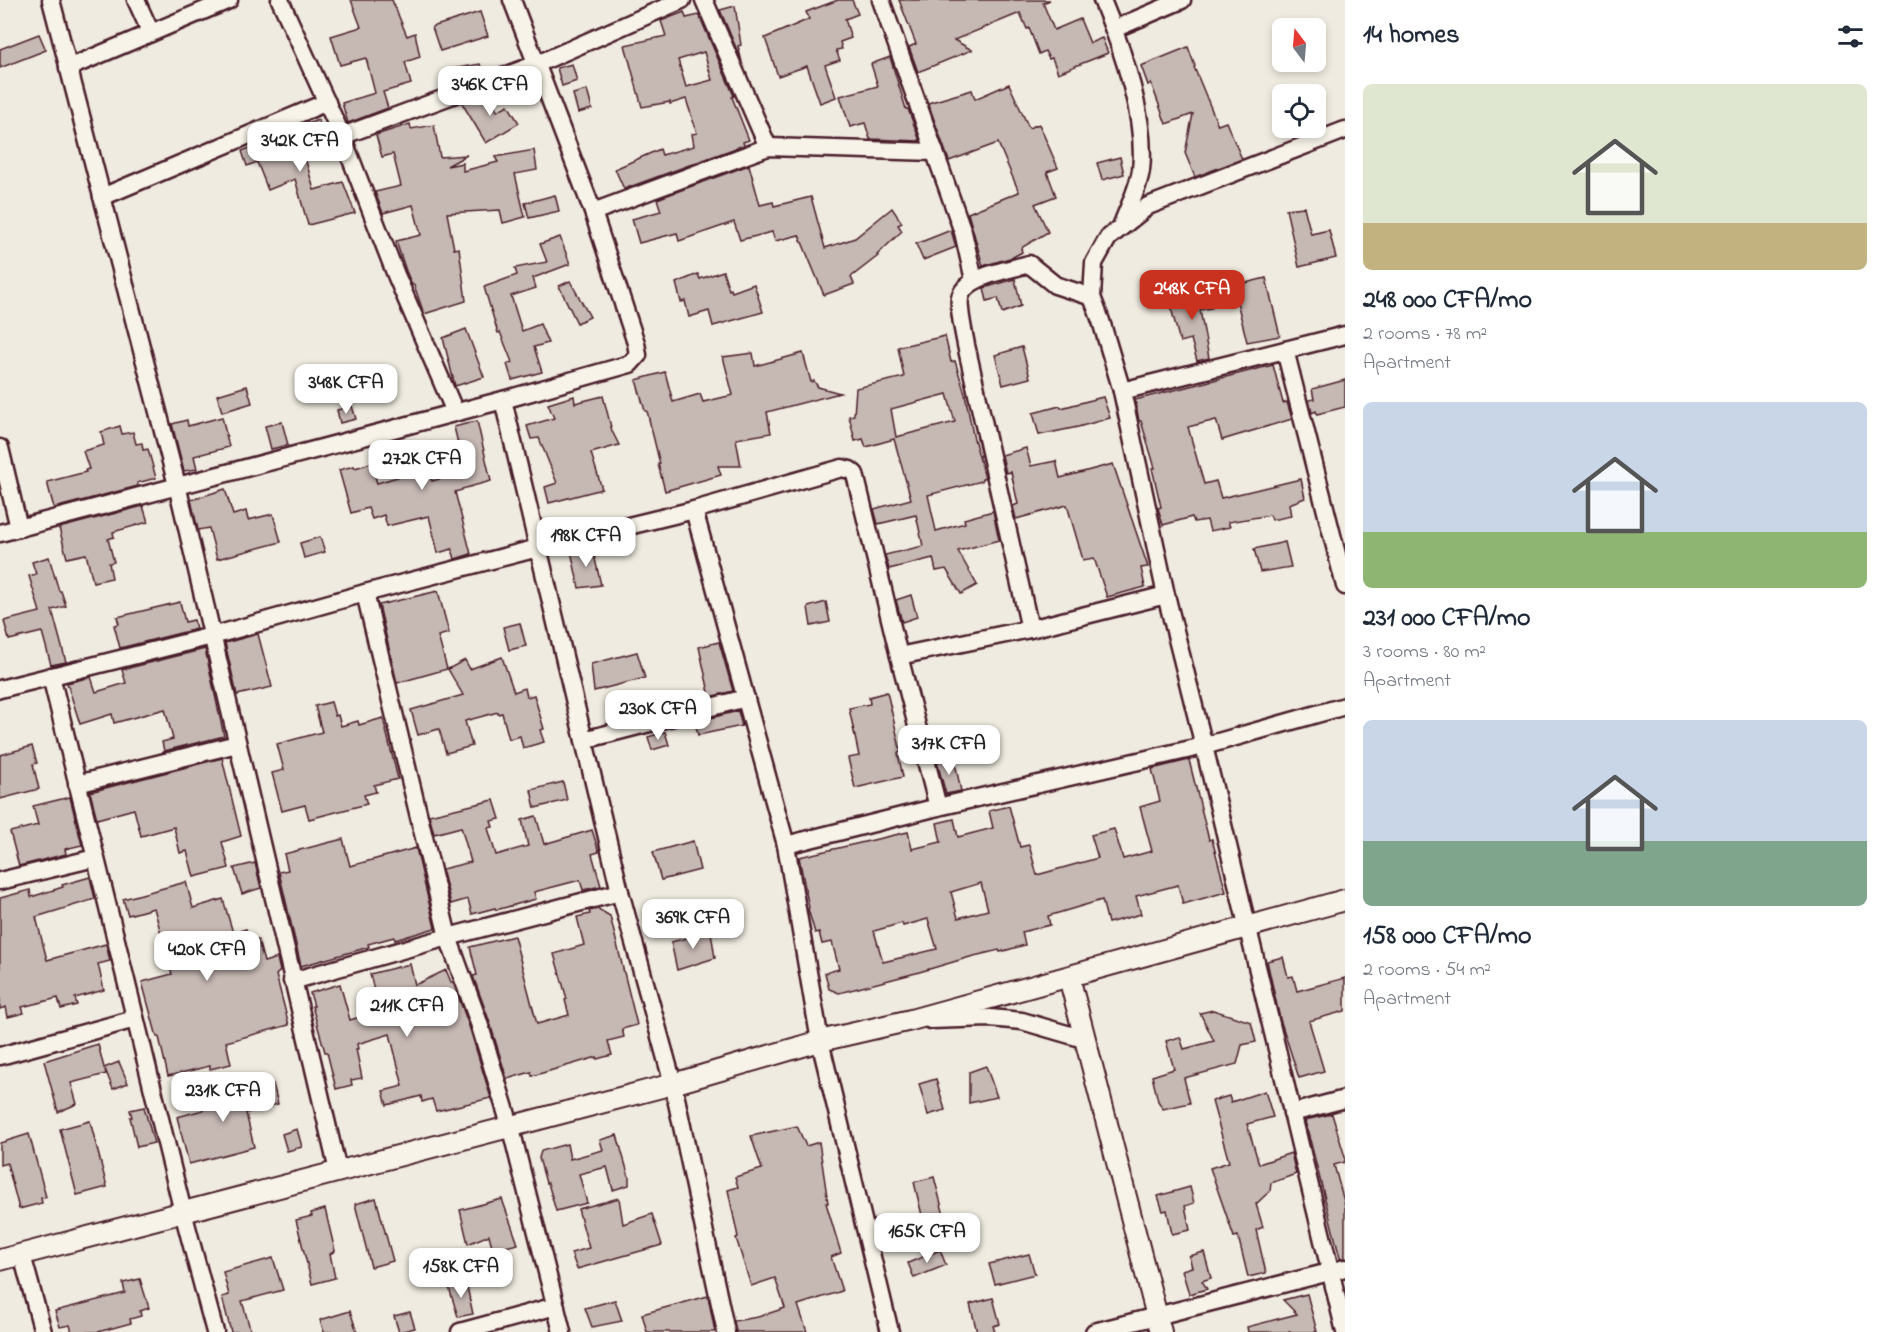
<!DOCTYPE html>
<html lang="en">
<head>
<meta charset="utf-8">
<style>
  :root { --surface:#fff; --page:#f6f6f7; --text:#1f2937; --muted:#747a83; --accent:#c8321e }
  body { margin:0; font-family:"Indie Flower",sans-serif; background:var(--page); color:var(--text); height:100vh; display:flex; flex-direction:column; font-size:22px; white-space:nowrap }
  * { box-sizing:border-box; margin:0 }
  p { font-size:20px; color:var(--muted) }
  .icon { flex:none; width:33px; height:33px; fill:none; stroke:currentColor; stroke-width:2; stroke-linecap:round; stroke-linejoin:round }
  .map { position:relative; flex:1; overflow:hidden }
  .side { display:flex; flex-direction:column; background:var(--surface); width:540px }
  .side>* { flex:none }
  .needle { width:39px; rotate:344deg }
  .tools { position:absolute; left:1272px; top:18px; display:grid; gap:12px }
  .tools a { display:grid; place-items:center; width:54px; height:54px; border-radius:9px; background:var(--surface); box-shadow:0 3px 9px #0003; font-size:30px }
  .price { position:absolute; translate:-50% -51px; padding:0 14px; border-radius:12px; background:#fff; color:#222; font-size:20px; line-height:39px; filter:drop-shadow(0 2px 3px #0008) }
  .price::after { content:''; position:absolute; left:50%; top:36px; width:18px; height:14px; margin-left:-9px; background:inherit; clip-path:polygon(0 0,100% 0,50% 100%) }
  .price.selected { background:var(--accent); color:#fff }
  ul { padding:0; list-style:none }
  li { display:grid; align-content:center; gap:12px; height:318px; padding:0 18px }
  li span { display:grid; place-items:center; height:186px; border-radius:9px; color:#555 }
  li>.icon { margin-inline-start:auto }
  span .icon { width:108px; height:108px; fill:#fffc; stroke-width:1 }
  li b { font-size:26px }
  h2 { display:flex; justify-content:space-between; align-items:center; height:72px; padding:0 18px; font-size:26px }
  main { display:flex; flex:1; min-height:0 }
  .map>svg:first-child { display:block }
  .building { fill:#c6b8b3; stroke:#4a1f2b; stroke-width:1.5; fill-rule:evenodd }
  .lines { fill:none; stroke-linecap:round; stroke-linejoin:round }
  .minor-casing { stroke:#4a1f2b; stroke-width:21 }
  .tertiary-casing { stroke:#4a1f2b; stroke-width:24 }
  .minor { stroke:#f7f3e8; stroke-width:16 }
  .tertiary { stroke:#f7f3e8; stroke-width:20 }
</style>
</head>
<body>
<main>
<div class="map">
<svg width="1345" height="1332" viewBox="0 0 1345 1332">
  <rect width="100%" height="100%" fill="#f0ebe0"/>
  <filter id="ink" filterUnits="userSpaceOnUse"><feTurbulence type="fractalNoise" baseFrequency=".0167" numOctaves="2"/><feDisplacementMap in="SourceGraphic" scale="12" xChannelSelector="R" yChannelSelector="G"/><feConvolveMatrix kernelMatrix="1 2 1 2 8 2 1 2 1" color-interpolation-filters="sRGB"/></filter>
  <g filter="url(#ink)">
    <g class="building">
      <polygon points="351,0 392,0 407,36 415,33 420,57 405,62 411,84 383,92 388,108 348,123 342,103 375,93 366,58 340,65 331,36 361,27"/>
      <polygon points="838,0 852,0 858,14 845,19 851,38 840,42 842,49 836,50 840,60 825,65 836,97 820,103 807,66 778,76 765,38 809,19 806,12"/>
      <polygon points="899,0 1050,0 1043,3 1054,30 1080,19 1090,43 1102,38 1108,53 1058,73 1052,58 1049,59 1045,51 1039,54 1029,28 1027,29 1020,13 954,40 972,50 918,72 909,47 916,44"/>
      <polygon points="735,6 741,45 738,46 742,62 720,10"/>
      <polygon points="480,12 488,36 440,51 432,27"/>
      <path d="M 684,12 L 686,18 L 699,15 L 734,96 L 732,97 L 749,140 L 743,142 L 744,145 L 624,189 L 615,169 L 660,149 L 662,155 L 694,146 L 692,134 L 697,133 L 686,99 L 670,104 L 670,102 L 642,107 L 625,45 L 666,36 L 661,21 ZM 704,52 L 712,80 L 686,87 L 678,60 Z"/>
      <polygon points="39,34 46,50 0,68 0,49"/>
      <polygon points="1188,47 1195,66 1194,67 1218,125 1226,122 1242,159 1195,177 1185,153 1193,114 1166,124 1151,83 1148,85 1141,66"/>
      <polygon points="890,57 906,109 908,109 920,141 870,139 865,123 850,127 840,96 878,86 871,64"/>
      <polygon points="480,64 483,73 451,85 446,70"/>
      <polygon points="572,64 577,81 562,86 557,68"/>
      <polygon points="1009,84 1029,128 1039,124 1058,168 1047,172 1056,196 1035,204 1048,232 1021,248 1022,252 1013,257 983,266 968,213 1019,192 998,143 949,161 928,103 972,90 975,99"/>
      <polygon points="587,90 592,109 578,113 573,94"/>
      <polygon points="490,92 497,111 508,105 519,123 486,143 462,103"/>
      <polygon points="318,120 326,138 302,147 314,190 343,182 355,213 308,225 295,179 268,190 257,162 247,166 242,151 293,132 292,130"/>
      <polygon points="410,124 411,129 434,125 440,157 467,155 447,166 463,163 463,171 498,162 495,157 534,150 537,170 515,174 525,217 503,223 500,210 447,213 454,249 459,248 466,301 424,314 414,285 412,285 406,271 396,241 421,235 413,205 383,213 375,192 401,186 393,154 382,157 376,135"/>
      <polygon points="1120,157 1124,174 1102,180 1097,163"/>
      <polygon points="749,165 760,205 773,202 774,206 811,197 825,248 855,238 892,208 902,223 898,225 902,231 877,255 878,256 851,277 854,284 824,295 799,235 775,241 772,232 740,240 734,222 679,241 677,233 639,243 632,219 661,211 657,199"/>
      <polygon points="555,195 559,211 529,218 525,203"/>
      <polygon points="1304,207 1311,234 1329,230 1336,258 1299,267 1286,209"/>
      <polygon points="951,230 956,247 923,260 916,244"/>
      <polygon points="560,237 570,264 533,278 536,288 511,296 522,331 540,324 548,343 534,347 542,372 512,380 507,364 512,362 500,332 498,333 484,287 517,275 515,268 547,262 540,244"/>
      <polygon points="723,271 729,290 731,289 732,292 754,284 763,312 713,326 709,311 689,317 685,301 681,302 676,283 698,274 700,279"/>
      <polygon points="1266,278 1280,336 1247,342 1233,286"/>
      <polygon points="1015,279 1021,306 1002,313 998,298 987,301 984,288"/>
      <polygon points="570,281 590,317 577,323 559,286"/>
      <polygon points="1209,291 1212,308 1200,310 1209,358 1197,361 1191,339 1180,342 1169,300"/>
      <polygon points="466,329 484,377 455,386 443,338"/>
      <path d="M 945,336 L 951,362 L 955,361 L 965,394 L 973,435 L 985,478 L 982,479 L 982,481 L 928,495 L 936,531 L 965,523 L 964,519 L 993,511 L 999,540 L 958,551 L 977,585 L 961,594 L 946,569 L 936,571 L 933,558 L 889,569 L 885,555 L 923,546 L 916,515 L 878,524 L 874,509 L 911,499 L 894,439 L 866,447 L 863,439 L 855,441 L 849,416 L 854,415 L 856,388 L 904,377 L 898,347 ZM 947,394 L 955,422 L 896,437 L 891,409 Z"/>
      <polygon points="1022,347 1030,378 1003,385 995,355"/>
      <polygon points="753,353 755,366 803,353 811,382 814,381 818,387 840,393 767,412 771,433 736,439 741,466 718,466 721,475 665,491 658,464 660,464 647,411 645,411 636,380 665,372 673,402 700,394 703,402 733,395 723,357"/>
      <polygon points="1273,365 1283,403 1287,402 1292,419 1222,440 1216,420 1188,427 1204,484 1216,481 1221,498 1301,479 1305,498 1289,504 1291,516 1272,520 1270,515 1228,522 1230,527 1210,531 1207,520 1194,522 1192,517 1163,525 1158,508 1161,507 1152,468 1155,468 1141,421 1139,421 1135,400"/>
      <polygon points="1345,380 1345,407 1317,414 1316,411 1312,413 1309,400 1314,399 1312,389"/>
      <polygon points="247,386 252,403 222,412 217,395"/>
      <polygon points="574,396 575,403 603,396 612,431 619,445 591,453 602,489 549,503 545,487 557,483 539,438 531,439 527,426 554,418 548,404"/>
      <polygon points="1103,397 1110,418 1078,427 1039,435 1033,413 1060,406 1061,408"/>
      <polygon points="352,406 356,419 340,423 337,410"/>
      <polygon points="222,417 229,447 194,456 197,469 184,471 172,424 187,420 188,426"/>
      <polygon points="477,421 491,481 462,489 462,490 455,492 471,554 455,559 452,549 438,553 429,516 387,526 384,515 372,519 368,508 351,513 339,470 354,466 355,468 371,463 377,483 404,475 399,451 424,445 432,481 465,472 454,427"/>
      <polygon points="282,422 288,445 271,449 265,426"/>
      <polygon points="120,426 122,434 133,432 136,444 142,443 143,450 148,449 156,478 137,483 138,486 54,508 47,482 86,472 85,470 89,469 83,451 104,445 101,432"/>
      <polygon points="1026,448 1031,466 1056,461 1060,478 1113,464 1148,567 1141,568 1145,587 1107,597 1094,558 1083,560 1067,505 1016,519 1013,506 1018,504 1011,472 1006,473 1002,455"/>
      <polygon points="225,489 233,515 246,511 248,520 273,514 281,542 217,559 209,528 198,530 191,500"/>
      <polygon points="143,506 148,522 113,532 114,537 108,539 114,562 109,563 112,578 93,582 86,554 67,558 59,528"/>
      <polygon points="320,537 325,552 304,558 300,543"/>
      <polygon points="1285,542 1291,567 1260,572 1254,549"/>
      <polygon points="592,546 601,585 579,588 571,551"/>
      <polygon points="49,557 59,591 61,591 66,606 52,610 66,662 51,665 42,632 9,640 4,621 40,612 29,576 36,574 32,562"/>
      <polygon points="438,591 449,633 438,636 447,669 397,683 379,605"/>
      <polygon points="911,595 917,617 902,622 896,600"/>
      <polygon points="180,602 185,622 194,620 196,629 120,648 114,625 119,624 117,617"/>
      <polygon points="826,602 830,622 811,626 808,607"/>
      <polygon points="520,623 526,646 509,650 503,627"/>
      <polygon points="258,634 272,687 237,695 225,643"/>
      <polygon points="719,642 733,691 710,697 699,647"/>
      <polygon points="205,649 224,736 164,751 162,742 173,739 165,709 114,723 112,714 80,724 67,683 91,677 96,692 126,683 122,670 125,669"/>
      <polygon points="637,652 645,678 594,691 591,664"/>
      <polygon points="502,657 514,692 525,688 527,697 534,695 544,729 540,730 544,742 523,748 520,736 509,739 502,713 498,714 498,712 465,721 472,746 446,753 439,729 418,735 411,710 463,695 448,669 465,660 470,669"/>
      <polygon points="887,692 901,752 898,753 903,777 855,788 848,758 859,756 849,708 870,704 869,697"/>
      <polygon points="331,702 335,716 338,715 341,726 358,721 359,725 383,718 398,779 374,785 376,792 364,795 367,804 309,819 305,805 282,811 272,773 284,770 277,744 322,732 315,706"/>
      <polygon points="738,711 742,726 698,735 695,722"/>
      <polygon points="665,732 669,745 652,750 648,737"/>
      <polygon points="32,746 37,763 33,764 39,789 0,799 0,755"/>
      <polygon points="222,758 241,836 222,842 229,868 194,877 187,851 180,853 174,827 141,836 134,809 97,819 90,792"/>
      <polygon points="954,758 961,791 946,794 937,762"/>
      <path d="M 1189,760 L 1209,840 L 1212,839 L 1226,892 L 1183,904 L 1178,885 L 1136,896 L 1141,914 L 1108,923 L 1102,900 L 1048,916 L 1050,925 L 1022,932 L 1025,945 L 1000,952 L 999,950 L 970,957 L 916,973 L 839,993 L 829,989 L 825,973 L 839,969 L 832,942 L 822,944 L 819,932 L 815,933 L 808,909 L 809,908 L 799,857 L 908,832 L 912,849 L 941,842 L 937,823 L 954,819 L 958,837 L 993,828 L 989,811 L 1009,806 L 1020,847 L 1029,845 L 1037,875 L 1098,858 L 1091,835 L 1114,829 L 1123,859 L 1152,851 L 1140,807 L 1160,801 L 1152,769 ZM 981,883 L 988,910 L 958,918 L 951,892 ZM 928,919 L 937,949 L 883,962 L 874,931 L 902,923 L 903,926 Z"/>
      <polygon points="563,782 567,800 535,808 531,790"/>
      <polygon points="70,797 82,845 65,849 66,854 19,866 10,832 38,825 33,806"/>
      <polygon points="494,800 500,819 491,821 493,827 488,828 496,855 528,846 522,820 536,816 544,844 592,830 599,852 592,854 601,886 583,890 580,880 534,892 536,899 496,910 495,908 472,914 468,899 451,904 442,869 471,862 461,827 434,834 429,815"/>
      <polygon points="343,839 350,866 416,848 435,928 395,940 394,937 368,944 369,947 301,966 279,872 288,870 284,854"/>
      <polygon points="693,841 700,870 661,880 653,852"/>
      <polygon points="255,863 261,888 242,894 234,868"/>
      <polygon points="90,877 95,899 36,917 47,960 106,944 110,961 98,964 104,990 75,998 77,1005 61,1009 58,998 22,1007 24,1013 8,1017 6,1007 0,1009 0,898 30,890 31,897 63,887 62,885"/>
      <polygon points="186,882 193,908 223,899 233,933 246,929 249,937 258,940 264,962 277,958 280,971 276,975 289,1025 226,1042 231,1064 210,1069 210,1066 168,1076 159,1037 157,1037 142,982 172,974 154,908 128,915 123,899"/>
      <polygon points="598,909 610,916 637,1025 622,1029 624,1037 608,1041 612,1055 597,1059 597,1057 532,1076 531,1072 507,1079 489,1020 473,976 477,975 470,947 514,936 537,1024 569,1015 565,1000 567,999 554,954 584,945 577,917 590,914 589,911"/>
      <polygon points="711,932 715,958 677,970 671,942"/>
      <polygon points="1283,957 1288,977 1293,976 1297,991 1345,978 1345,1011 1309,1021 1324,1071 1299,1078 1280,1019 1267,961"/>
      <polygon points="410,964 415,985 446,970 451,982 453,982 469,1026 491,1098 436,1111 432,1099 422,1102 421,1096 387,1105 383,1091 403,1086 390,1034 357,1044 358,1049 356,1049 362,1078 351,1080 352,1085 336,1089 327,1052 325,1052 312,1006 314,1006 310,993 340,984 350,1020 379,1011 370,974"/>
      <polygon points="1213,1010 1251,1022 1256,1042 1242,1045 1237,1064 1184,1078 1190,1103 1163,1109 1158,1101 1152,1076 1174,1069 1166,1041 1180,1037 1184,1049 1214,1041 1200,1013"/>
      <polygon points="98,1044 104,1068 119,1062 128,1083 113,1089 105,1069 106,1074 71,1083 77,1104 58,1112 44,1061"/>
      <polygon points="986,1066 997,1097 969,1103 969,1072"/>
      <polygon points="235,1079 238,1093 273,1084 278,1104 246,1113 254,1147 189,1164 177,1117 203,1110 202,1105"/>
      <polygon points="936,1079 945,1110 928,1115 919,1084"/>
      <polygon points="1265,1091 1273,1117 1247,1124 1259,1164 1291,1153 1296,1174 1271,1183 1270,1191 1256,1204 1263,1227 1256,1230 1266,1273 1248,1277 1238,1236 1234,1237 1210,1168 1229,1162 1212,1101 1229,1096 1231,1102"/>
      <polygon points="144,1107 154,1143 137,1147 130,1117 132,1117 130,1110"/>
      <polygon points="1332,1114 1345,1157 1345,1162 1334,1165 1345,1205 1345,1258 1340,1258 1305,1120"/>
      <polygon points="90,1121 107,1187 77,1195 60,1129"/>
      <polygon points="797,1126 806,1146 819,1142 828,1203 826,1203 841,1253 831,1257 842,1291 798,1305 807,1332 736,1332 734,1321 758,1317 785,1308 775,1278 751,1286 736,1238 738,1237 728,1190 738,1187 735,1177 762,1169 751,1136"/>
      <polygon points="297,1129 302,1147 287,1151 282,1134"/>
      <polygon points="29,1134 46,1197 41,1198 42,1203 19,1209 7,1163 0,1165 0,1143"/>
      <polygon points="617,1135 629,1177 629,1185 613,1190 607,1167 579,1174 587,1203 556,1211 548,1183 546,1183 539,1158 541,1151 567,1144 570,1159 603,1150 600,1140"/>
      <polygon points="934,1177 946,1223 925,1228 914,1182"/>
      <polygon points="1190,1187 1194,1203 1185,1206 1190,1230 1172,1234 1167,1210 1163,1211 1158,1196"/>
      <polygon points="376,1198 393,1261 371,1267 355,1204"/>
      <polygon points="619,1198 623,1224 652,1214 662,1245 577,1269 571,1253 589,1248 578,1209"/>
      <polygon points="502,1199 518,1244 493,1250 489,1235 468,1244 460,1210"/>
      <polygon points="325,1209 335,1251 330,1254 335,1278 312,1284 296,1220 312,1216 311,1213"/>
      <polygon points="940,1250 946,1265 914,1278 908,1263"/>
      <polygon points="1204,1252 1211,1278 1202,1281 1207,1289 1189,1294 1182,1270 1192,1267 1189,1256"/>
      <polygon points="1029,1254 1035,1274 995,1284 989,1264"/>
      <polygon points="273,1258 283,1290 242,1301 251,1332 231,1332 222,1297 229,1295 223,1272"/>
      <polygon points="140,1279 149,1308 140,1311 141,1316 130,1319 131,1323 98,1332 72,1332 70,1325 60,1327 55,1311 125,1293 123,1283"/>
      <polygon points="466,1282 473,1314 458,1317 448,1284"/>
      <polygon points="1307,1294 1317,1332 1248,1332 1247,1327 1297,1314 1283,1300"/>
      <polygon points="708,1296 715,1332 647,1332 642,1314"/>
      <polygon points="993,1298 1000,1324 993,1326 995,1332 977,1332 970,1304"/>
      <polygon points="615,1300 622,1321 592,1327 585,1308"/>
      <polygon points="350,1311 357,1332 324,1332 320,1320"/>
      <polygon points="410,1312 415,1328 399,1332 394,1316"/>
    </g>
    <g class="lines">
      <defs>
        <g id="minor">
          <polyline points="51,0 177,485 338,1171"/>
          <polyline points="136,0 151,33"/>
          <polyline points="280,0 342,136 396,275 455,412"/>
          <polyline points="704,0 768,147"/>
          <polyline points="881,0 963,232 974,280"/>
          <path d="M 1102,0 C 1122,48 1147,117 1141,170 C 1138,190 1128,208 1121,227"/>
          <polyline points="1114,29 1182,0"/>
          <polyline points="68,68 229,0"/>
          <polyline points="342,136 537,64 682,0"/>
          <polyline points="102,197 327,102"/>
          <polyline points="593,212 768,147 935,152"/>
          <polyline points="1285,350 1345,586"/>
          <polyline points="1122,391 1345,335"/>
          <polyline points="503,400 620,892 673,1084 726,1332"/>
          <polyline points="0,448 19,528"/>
          <polyline points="694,510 786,845 820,1041 890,1332"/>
          <polyline points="0,533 503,400 630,364 638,355 636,343 593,212 512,0"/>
          <polyline points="365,593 448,937 479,1023 510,1125 562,1332"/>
          <path d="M 1030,629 L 966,345 C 964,333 958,310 960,298 C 964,276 1009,270 1029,264 L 1055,285 L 1092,297"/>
          <polyline points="899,656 1030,629 1166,595"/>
          <polyline points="51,676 183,1212 215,1332"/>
          <polyline points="0,689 212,636 365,593 538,548 694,510 842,468 850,470 855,474 899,656 938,807"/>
          <polyline points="584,740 746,698"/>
          <polyline points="77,784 237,744"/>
          <polyline points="786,845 938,807 1204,746 1345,706"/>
          <polyline points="0,881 95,858"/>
          <polyline points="292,981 448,937 620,892"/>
          <polyline points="930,1020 990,1018 1022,1021 1084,1039"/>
          <polyline points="0,1056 135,1019"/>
          <polyline points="1292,1113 1345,1099"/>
          <polyline points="22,1255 43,1332"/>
          <polyline points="460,1332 556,1306"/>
          <polyline points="1094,1332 1345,1268"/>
          <polyline points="1345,1332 1204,746 1166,595 1122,391 1101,321 1092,297 1094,263 1108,238 1148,206 1345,130"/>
        </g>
        <g id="tertiary">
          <polyline points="1069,977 1161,1332"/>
          <polyline points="0,1260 673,1084 820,1041 911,1020 1345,900"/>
        </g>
      </defs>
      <use href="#minor" class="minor-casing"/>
      <use href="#tertiary" class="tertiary-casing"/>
      <use href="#minor" class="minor"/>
      <use href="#tertiary" class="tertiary"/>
    </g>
  </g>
</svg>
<div class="tools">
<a><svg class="needle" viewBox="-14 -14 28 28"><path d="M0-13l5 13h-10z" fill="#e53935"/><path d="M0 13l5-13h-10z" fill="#747a83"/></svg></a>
<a><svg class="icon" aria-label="locate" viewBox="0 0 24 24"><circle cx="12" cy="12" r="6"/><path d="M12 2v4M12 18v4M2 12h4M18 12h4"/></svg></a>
</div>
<b class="price" style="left:490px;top:117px">346K CFA</b>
<b class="price" style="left:300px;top:173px">342K CFA</b>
<b class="price selected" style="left:1192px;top:321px">248K CFA</b>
<b class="price" style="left:346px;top:415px">348K CFA</b>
<b class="price" style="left:422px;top:491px">272K CFA</b>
<b class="price" style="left:586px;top:568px">198K CFA</b>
<b class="price" style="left:658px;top:741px">230K CFA</b>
<b class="price" style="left:949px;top:776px">317K CFA</b>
<b class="price" style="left:693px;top:950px">369K CFA</b>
<b class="price" style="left:207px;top:982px">420K CFA</b>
<b class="price" style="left:407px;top:1038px">211K CFA</b>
<b class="price" style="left:223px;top:1123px">231K CFA</b>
<b class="price" style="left:927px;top:1264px">165K CFA</b>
<b class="price" style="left:461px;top:1299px">158K CFA</b>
</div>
<section class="side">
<h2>14 homes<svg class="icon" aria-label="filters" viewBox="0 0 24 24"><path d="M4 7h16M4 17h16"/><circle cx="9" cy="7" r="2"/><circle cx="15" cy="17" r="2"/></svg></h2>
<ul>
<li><span style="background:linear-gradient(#dfe7d0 75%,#c2b280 0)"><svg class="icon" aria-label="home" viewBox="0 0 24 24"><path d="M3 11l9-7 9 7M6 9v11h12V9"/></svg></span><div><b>248 000 CFA/mo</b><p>2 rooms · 78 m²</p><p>Apartment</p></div></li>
<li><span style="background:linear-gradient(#c9d6e8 70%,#8fb573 0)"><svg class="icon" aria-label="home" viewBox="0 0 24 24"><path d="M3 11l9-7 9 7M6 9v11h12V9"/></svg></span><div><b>231 000 CFA/mo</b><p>3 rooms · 80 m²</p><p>Apartment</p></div></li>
<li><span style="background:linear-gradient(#c9d6e8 65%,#7fa58c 0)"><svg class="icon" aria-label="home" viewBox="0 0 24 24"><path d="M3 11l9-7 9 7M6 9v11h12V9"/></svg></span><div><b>158 000 CFA/mo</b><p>2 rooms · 54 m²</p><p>Apartment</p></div></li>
</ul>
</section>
</main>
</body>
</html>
